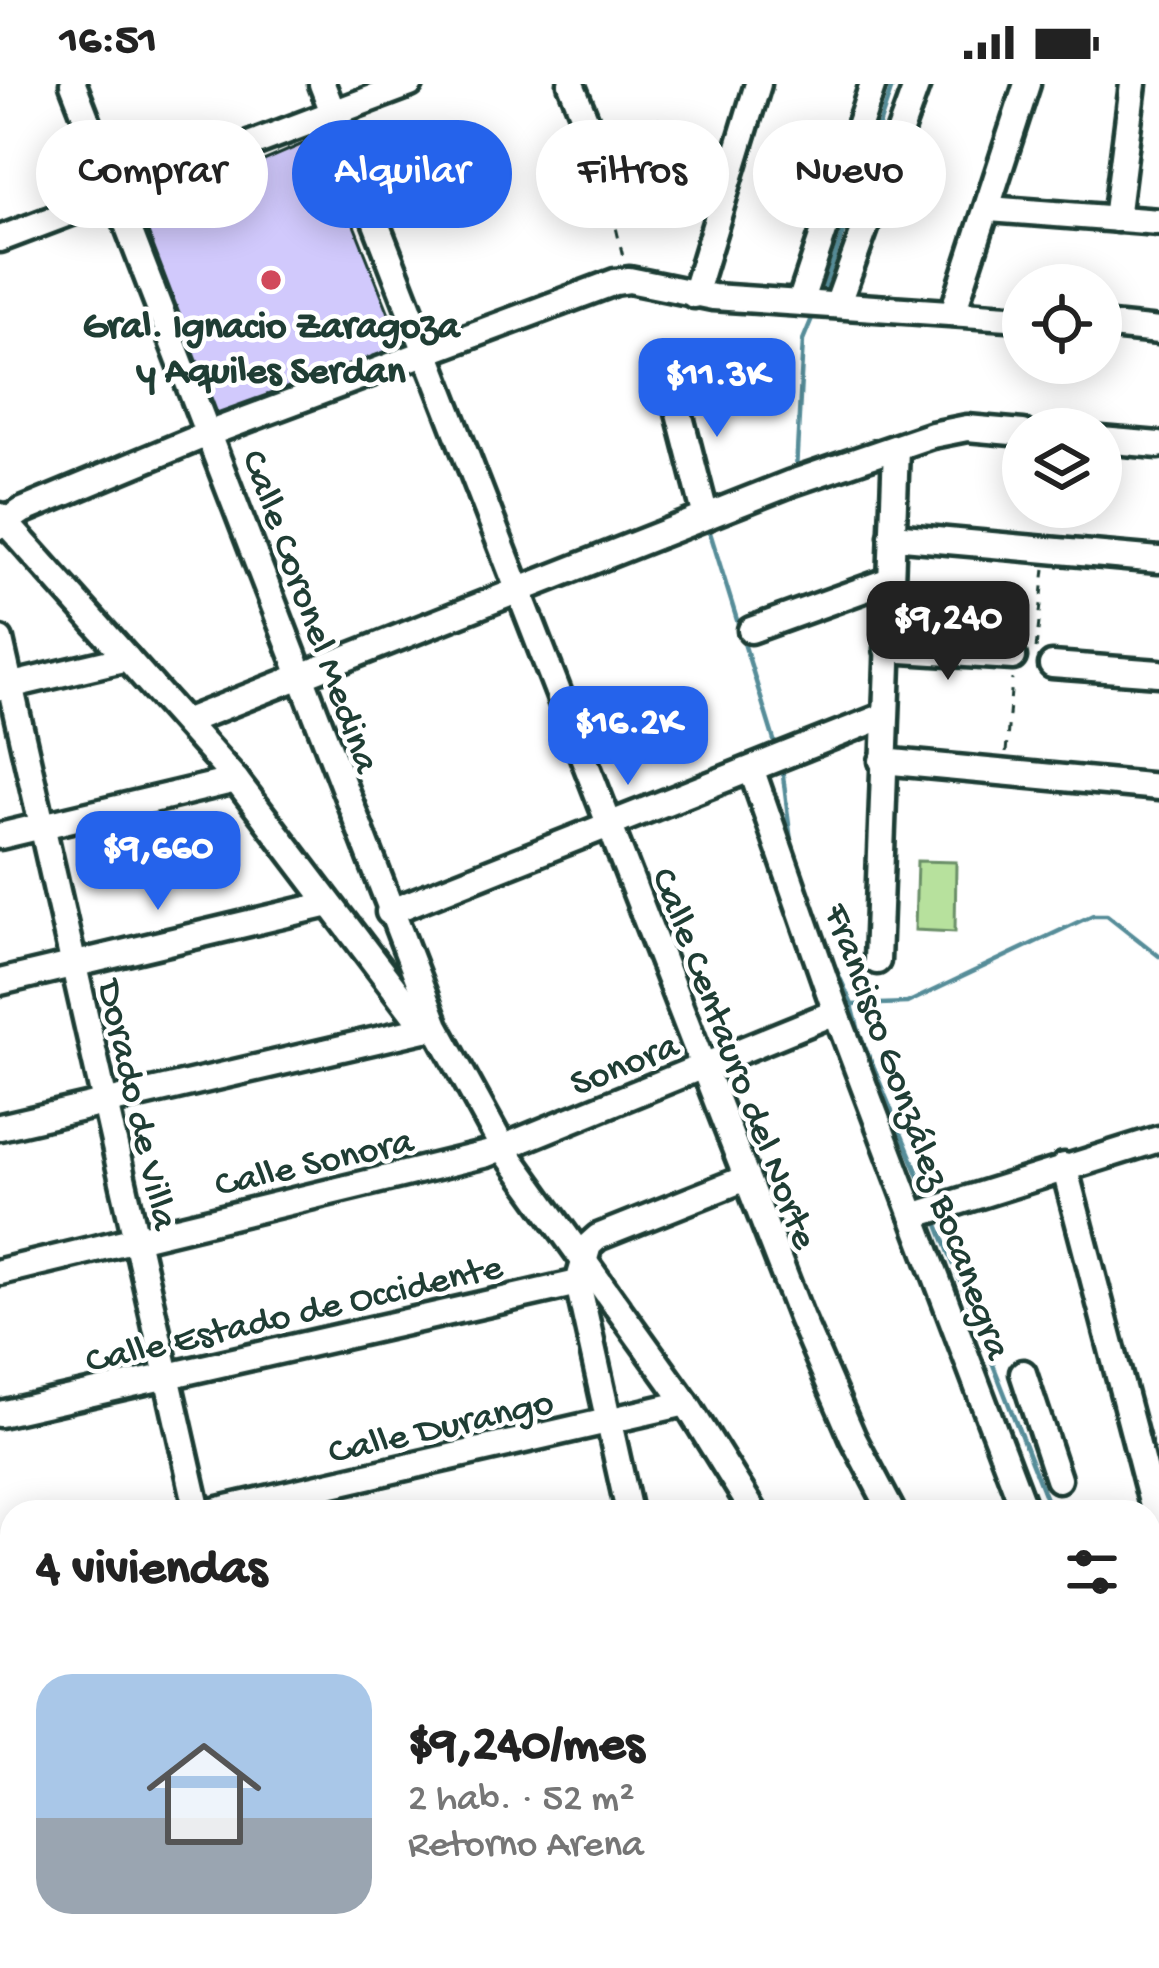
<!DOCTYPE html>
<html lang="es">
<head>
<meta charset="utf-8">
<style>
  :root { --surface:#fff; --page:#f2f2f2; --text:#222; --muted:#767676; --line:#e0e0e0; --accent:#2563eb }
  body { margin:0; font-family:"Gochi Hand",sans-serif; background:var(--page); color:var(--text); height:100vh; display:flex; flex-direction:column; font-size:45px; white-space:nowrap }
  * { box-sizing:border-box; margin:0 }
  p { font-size:39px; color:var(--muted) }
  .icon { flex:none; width:66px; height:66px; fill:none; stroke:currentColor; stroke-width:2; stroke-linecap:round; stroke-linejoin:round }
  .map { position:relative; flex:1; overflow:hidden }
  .details { position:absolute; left:0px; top:1416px; width:1161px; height:468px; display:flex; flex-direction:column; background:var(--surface); border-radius:36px 36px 0 0; box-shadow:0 6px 30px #0003 }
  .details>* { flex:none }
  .guide { position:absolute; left:36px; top:36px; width:1089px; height:108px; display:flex; gap:24px }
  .buttons { position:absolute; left:1002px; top:180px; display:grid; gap:24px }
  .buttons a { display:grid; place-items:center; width:120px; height:120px; border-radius:50%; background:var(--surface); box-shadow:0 6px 30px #0003; font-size:60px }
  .price { position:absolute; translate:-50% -102px; padding:0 27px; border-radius:24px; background:var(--accent); color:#fff; font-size:39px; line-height:78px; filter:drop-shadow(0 3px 6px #0008) }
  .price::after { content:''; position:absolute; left:50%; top:72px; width:36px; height:27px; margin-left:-18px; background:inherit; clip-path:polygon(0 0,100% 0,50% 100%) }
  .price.on { background:#222; color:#fff }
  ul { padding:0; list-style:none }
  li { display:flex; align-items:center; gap:36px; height:300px; padding:0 36px }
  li+li { border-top:3px solid var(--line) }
  li span { display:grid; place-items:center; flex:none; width:336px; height:240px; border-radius:36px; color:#555 }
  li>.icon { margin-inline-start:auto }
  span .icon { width:144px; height:144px; fill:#fffc; stroke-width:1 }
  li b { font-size:51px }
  h2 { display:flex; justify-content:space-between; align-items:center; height:144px; padding:0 36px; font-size:51px }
  .tag { padding:0 42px; border-radius:54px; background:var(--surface); box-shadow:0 6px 30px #0003; font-size:42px; line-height:108px }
  .tag.on { background:var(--accent); color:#fff }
  .status { display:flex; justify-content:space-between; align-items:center; height:84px; padding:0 60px; background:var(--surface); direction:ltr }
  .status svg { height:33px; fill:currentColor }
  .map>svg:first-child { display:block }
  .green { fill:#b7e19d; stroke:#6b8f68; stroke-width:3 }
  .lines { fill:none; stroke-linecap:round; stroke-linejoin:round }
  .stream { stroke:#578d99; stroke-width:4.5 }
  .building { fill:#d1c9fc; stroke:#1f3d34; stroke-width:3 }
  .minor-casing { stroke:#1f3d34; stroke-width:33 }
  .path { stroke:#1f3d34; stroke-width:3; stroke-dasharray:9 9; stroke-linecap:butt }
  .minor { stroke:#fff; stroke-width:24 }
  .poi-dot { fill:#d1495b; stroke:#fff; stroke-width:4.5 }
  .labels { text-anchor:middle; stroke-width:9; stroke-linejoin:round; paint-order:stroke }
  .poi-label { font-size:39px; font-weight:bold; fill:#1f3d34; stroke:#fff }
  .street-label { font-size:39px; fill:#1f3d34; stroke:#fff }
</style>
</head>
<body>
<div class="status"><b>16:51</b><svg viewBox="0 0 49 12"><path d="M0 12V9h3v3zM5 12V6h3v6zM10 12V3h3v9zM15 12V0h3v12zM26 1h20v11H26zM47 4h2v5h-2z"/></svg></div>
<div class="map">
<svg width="1159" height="1884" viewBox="0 0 1159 1884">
  <rect width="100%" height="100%" fill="#fff"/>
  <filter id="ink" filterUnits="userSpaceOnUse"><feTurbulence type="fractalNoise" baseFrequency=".00833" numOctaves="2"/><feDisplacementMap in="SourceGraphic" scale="24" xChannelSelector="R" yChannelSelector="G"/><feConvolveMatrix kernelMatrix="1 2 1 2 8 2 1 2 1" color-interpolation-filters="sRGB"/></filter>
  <g filter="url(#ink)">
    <polygon class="green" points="917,777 956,778 955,848 915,846"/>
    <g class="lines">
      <g class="stream">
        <polyline points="822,211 893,0"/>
        <polyline points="796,387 803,256 815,227"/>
        <polyline points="708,442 777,666"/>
        <polyline points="782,683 792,766"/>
        <polyline points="821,851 852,921 907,919 1093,831 1107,831 1159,872"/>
        <polyline points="852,921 860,951 929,1116"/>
        <polyline points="935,1133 1051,1428"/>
        <polyline points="1149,1532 1159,1531"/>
      </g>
    </g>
    <polygon class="building" points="319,53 402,262 217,329 141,130"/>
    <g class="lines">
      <defs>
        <g id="minor">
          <polyline points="73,0 436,942 503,1064 686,1319 754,1428"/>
          <polyline points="322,0 801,1234 853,1354 892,1428"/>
          <polyline points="571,0 600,72 655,50"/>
          <polyline points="989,125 1159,138"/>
          <polyline points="1116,135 1133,0"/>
          <polyline points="0,155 410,0"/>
          <polyline points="694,211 758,0"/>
          <polyline points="801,216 873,0"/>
          <polyline points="838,219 917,0"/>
          <polyline points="953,228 1027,0"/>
          <polyline points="1101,241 1159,247"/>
          <polyline points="670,294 706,433"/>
          <polyline points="1101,356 1159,361"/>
          <polyline points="0,432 236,696 425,945"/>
          <polyline points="0,442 22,427 210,349 615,198 629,196 713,213 1023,234"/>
          <polyline points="892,452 1159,476"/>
          <polyline points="751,546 890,496"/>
          <polyline points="0,556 198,1428"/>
          <polyline points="887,565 1013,573"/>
          <polyline points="1052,581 1159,589"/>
          <polyline points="0,604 127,574"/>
          <polyline points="187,637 791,399 932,351 967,344 1023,349"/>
          <polyline points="882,677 1159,703"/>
          <polyline points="752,687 836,928 1025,1428"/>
          <polyline points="0,752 236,696"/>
          <polyline points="389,828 884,632"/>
          <polyline points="877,877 896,364"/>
          <polyline points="0,898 329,820"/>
          <polyline points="0,1043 433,943"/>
          <polyline points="1064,1082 1159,1445"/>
          <polyline points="913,1132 1159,1055"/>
          <polyline points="0,1188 487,1070 836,928"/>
          <polyline points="578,1199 629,1428"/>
          <polyline points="1023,1289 1058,1395"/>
          <polyline points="0,1330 578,1199 589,1161 598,1153 746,1094"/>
          <polyline points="210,1428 686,1319"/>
          <polyline points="0,1477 12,1475"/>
          <polyline points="0,1622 12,1619"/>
          <polyline points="1149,1642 1159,1640"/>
          <polyline points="1149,1680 1159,1677"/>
          <polyline points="0,1759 12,1757"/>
          <polyline points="0,1831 12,1866"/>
          <polyline points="299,1872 301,1884"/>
          <polyline points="408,1872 409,1884"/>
          <polyline points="517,1872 519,1884"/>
          <polyline points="604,1872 606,1884"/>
          <polyline points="719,1872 721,1884"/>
          <polyline points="829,1872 831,1884"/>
          <polyline points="910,1872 912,1884"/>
          <polyline points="1021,1872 1022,1884"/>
          <polyline points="1130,1872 1132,1884"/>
          <polyline points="156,1884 209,1872"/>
          <polyline points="329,1884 384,1872"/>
        </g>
      </defs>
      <use href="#minor" class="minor-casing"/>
      <g class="path">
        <polyline points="604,92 624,177"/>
        <polyline points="1036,565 1045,485"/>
        <polyline points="1006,669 1012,595"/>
      </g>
      <use href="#minor" class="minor"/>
    </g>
  </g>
  <circle class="poi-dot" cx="271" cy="196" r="12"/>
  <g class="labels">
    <g class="poi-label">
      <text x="271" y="252">Gral. Ignacio Zaragoza<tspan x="271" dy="45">y Aquiles Serdan</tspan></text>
    </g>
    <g class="street-label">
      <text transform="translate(314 526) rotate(70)" y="14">Calle Coronel Medina</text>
      <text transform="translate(738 973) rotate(69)" y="14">Calle Centauro del Norte</text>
      <text transform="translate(623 977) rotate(-22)" y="14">Sonora</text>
      <text transform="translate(141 1020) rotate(77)" y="14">Dorado de Villa</text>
      <text transform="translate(921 1046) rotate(70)" y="14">Francisco González Bocanegra</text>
      <text transform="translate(313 1075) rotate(-13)" y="14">Calle Sonora</text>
      <text transform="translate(293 1226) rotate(-13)" y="14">Calle Estado de Occidente</text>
      <text transform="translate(440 1339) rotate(-13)" y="14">Calle Durango</text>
    </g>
  </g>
</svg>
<div class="buttons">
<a><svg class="icon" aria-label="locate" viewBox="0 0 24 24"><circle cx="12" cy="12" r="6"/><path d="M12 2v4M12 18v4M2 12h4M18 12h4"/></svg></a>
<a><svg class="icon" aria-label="layers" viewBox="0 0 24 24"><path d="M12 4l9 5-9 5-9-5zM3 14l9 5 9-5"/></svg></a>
</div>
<b class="price" style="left:717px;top:356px">$11.3K</b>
<b class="price on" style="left:948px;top:599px">$9,240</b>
<b class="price" style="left:628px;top:704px">$16.2K</b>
<b class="price" style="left:158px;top:829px">$9,660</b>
<div class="guide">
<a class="tag">Comprar</a>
<a class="tag on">Alquilar</a>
<a class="tag">Filtros</a>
<a class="tag">Nuevo</a>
</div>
<section class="details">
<h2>4 viviendas<svg class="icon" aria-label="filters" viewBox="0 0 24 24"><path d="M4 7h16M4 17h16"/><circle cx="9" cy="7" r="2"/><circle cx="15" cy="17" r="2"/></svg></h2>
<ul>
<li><span style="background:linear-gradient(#a9c7e8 60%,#9aa5b1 0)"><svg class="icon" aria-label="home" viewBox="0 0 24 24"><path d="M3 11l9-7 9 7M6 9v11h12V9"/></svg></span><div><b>$9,240/mes</b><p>2 hab. · 52 m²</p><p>Retorno Arena</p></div></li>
</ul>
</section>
</div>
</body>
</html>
